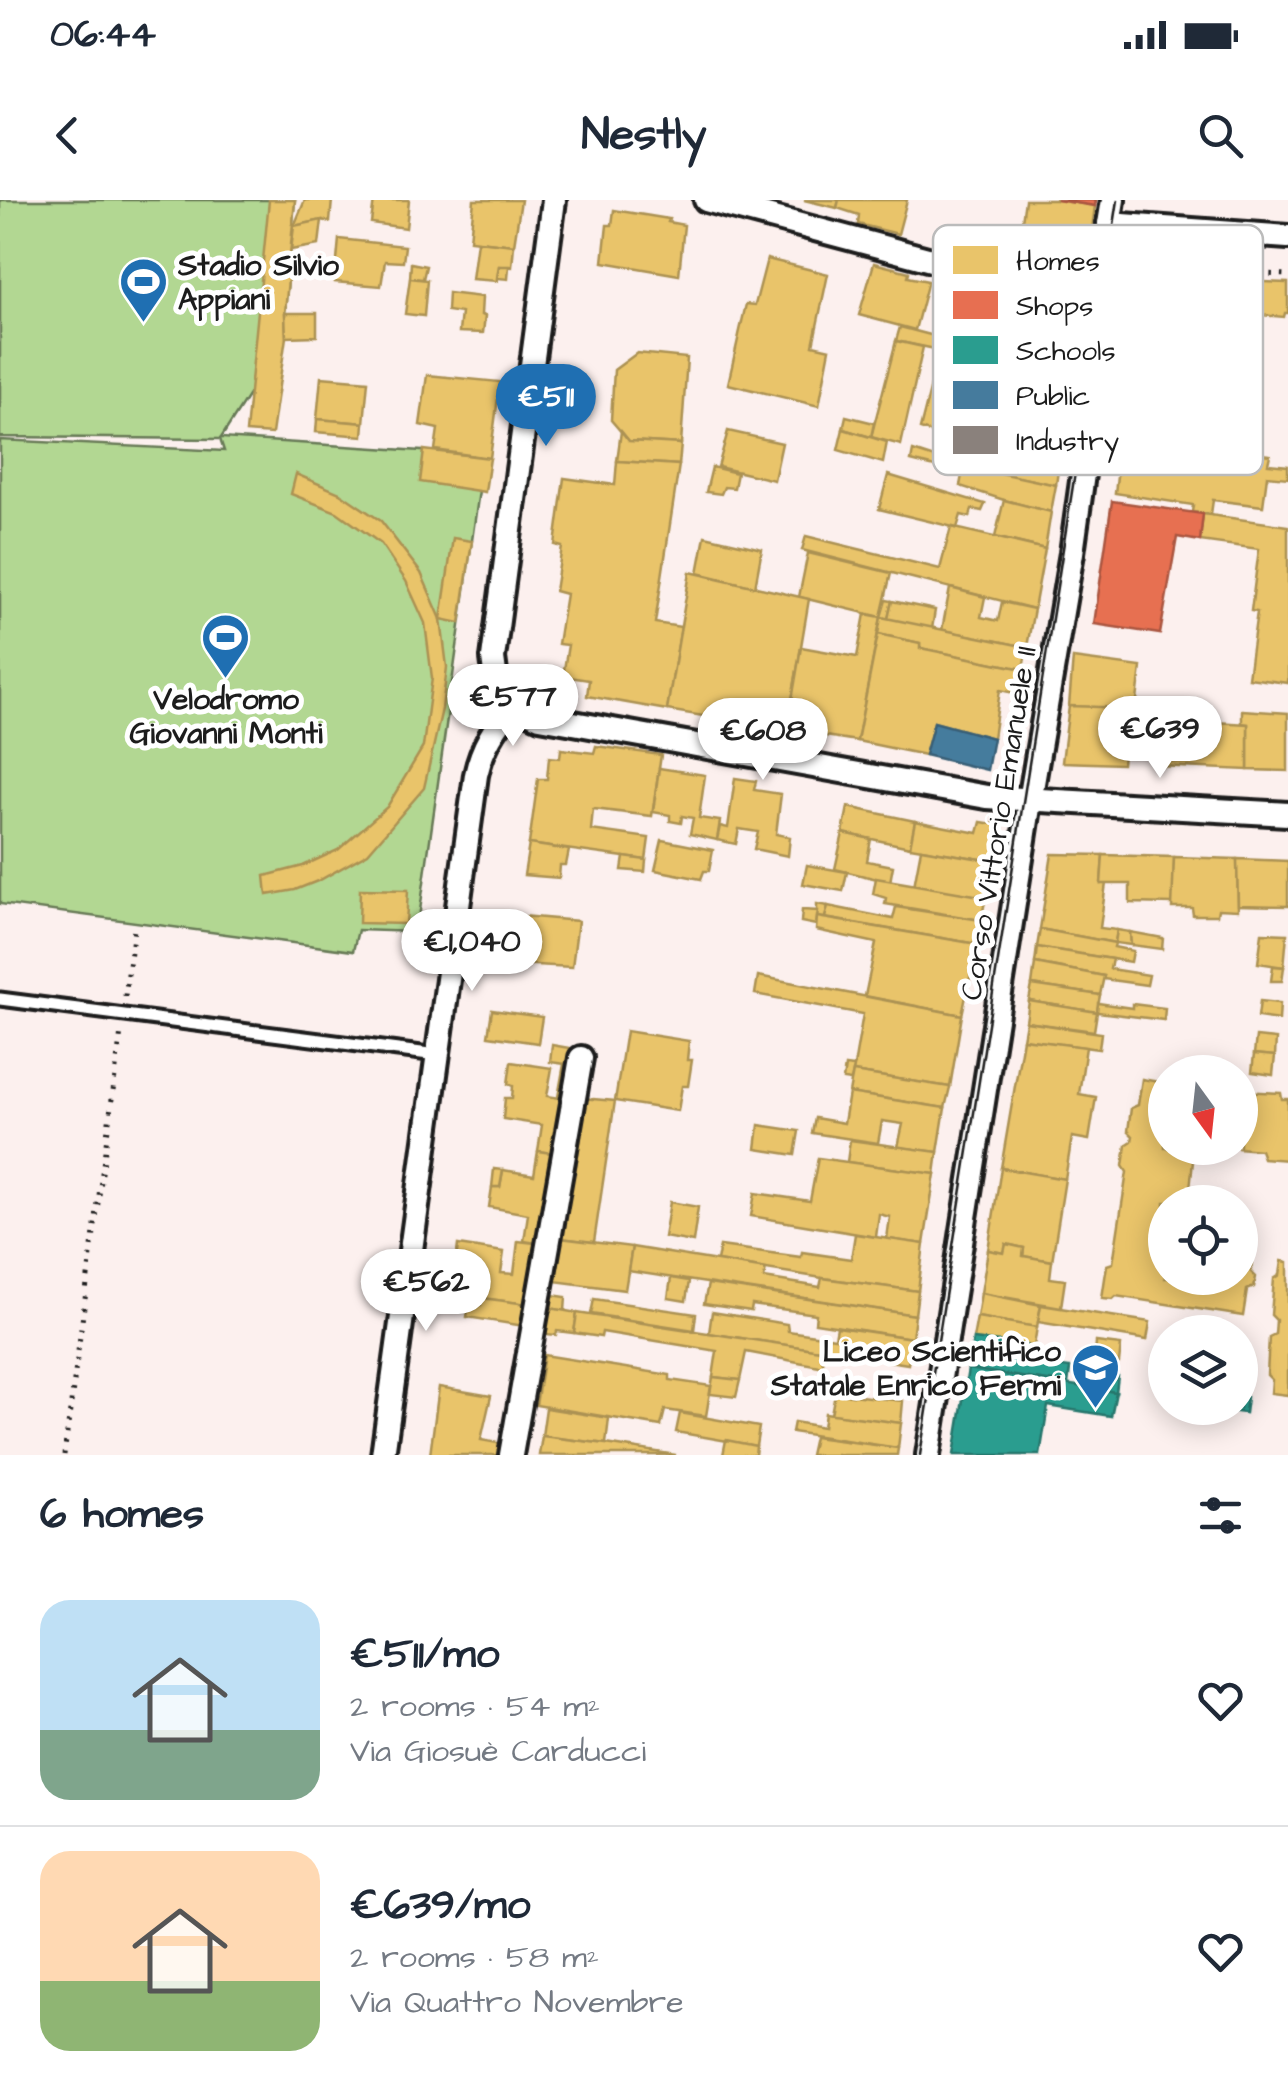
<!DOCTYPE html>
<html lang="en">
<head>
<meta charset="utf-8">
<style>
  :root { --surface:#fff; --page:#f6f6f7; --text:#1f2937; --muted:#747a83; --line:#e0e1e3; --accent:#1f6fb2 }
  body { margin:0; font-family:"Architects Daughter",sans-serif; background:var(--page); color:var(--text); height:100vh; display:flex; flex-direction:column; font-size:38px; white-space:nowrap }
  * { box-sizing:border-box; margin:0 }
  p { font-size:32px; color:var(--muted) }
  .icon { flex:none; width:55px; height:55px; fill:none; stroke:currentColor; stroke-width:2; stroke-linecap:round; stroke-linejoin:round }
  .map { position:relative; height:1255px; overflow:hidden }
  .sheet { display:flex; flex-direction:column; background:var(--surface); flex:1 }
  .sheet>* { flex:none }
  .needle { width:65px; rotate:165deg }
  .fabs { position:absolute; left:1148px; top:855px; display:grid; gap:20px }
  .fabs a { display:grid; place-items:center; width:110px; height:110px; border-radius:50%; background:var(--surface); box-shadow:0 5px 25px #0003; font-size:50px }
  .price { position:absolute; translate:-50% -85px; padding:0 22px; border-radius:35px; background:#fff; color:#222; font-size:32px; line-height:65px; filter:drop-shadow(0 2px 5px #0008) }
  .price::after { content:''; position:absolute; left:50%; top:60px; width:30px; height:22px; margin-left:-15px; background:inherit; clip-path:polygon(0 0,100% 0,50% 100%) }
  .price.on { background:var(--accent); color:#fff }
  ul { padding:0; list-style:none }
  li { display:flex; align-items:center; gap:30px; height:250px; padding:0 40px }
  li+li { border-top:2px solid var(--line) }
  li span { display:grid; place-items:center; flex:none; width:280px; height:200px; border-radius:30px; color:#555 }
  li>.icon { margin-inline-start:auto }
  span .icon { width:120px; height:120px; fill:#fffc; stroke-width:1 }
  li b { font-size:42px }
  h2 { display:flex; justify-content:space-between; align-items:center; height:120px; padding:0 40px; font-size:42px }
  .status { display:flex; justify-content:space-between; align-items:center; height:70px; padding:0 50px; background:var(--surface); direction:ltr }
  .status svg { height:28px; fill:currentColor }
  header { display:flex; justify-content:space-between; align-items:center; height:130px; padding:0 40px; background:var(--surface); font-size:45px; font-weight:700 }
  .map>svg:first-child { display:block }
  .green { fill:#b2d792; stroke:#677a57; stroke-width:2.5 }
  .homes { fill:#e9c46a; stroke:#ac9253; stroke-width:2.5 }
  .shops { fill:#e76f51; stroke:#aa5641; stroke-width:2.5 }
  .schools { fill:#2a9d8f; stroke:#26766c; stroke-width:2.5 }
  .public { fill:#457b9d; stroke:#395e76; stroke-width:2.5 }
  .industry { fill:#8a817c; stroke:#69635f; stroke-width:2.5 }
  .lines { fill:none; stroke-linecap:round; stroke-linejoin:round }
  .street-tunnel { stroke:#dad0ce; stroke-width:22; stroke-dasharray:22 11; stroke-linecap:butt }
  .lane-casing { stroke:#1c1c1c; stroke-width:19 }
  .street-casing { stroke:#1c1c1c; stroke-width:30 }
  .path { stroke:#1c1c1c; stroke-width:5; stroke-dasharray:2.5 8; stroke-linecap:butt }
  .lane { stroke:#fff; stroke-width:11 }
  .street { stroke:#fff; stroke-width:22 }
  .tram { stroke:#1c1c1c; stroke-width:2.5 }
  .labels { text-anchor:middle; stroke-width:10; stroke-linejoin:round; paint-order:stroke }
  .poi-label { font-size:30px; font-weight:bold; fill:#1c1c1c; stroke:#fff; text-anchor:start }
  .street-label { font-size:30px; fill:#1c1c1c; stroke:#fff }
  .key { fill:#fff; stroke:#bbb; stroke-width:2.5 }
  .key-label { font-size:28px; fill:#1c1c1c }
</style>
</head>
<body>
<div class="status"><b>06:44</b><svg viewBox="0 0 49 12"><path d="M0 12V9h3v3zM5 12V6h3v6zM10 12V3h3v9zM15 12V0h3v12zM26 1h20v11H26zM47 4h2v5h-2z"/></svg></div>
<header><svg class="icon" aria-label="back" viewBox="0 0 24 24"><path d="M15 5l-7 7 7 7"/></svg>Nestly<svg class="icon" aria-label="search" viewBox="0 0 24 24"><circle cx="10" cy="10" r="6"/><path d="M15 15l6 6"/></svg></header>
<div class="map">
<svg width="1288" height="1255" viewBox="0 0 1288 1255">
  <rect width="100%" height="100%" fill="#fcf0ee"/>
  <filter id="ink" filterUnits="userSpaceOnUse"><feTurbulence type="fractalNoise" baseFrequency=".01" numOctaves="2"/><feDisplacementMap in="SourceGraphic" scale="20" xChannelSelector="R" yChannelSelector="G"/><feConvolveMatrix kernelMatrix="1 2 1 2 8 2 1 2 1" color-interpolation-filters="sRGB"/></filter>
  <g filter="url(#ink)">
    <polygon class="green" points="0,0 295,0 285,113 286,137 221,238 484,255 417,732 358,730 353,751 0,704 0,240 224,251 220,239 0,237"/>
    <g class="homes">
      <polygon points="269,0 295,0 285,113 286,137 272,234 246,232"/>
      <polygon points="305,0 332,0 330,22 322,20 294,26"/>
      <polygon points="374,0 409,0 406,28 371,23"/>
      <polygon points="474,0 521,0 514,45 470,40"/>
      <polygon points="804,0 839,0 837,8"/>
      <polygon points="839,0 907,0 898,34 858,24 859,15 837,8"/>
      <polygon points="1025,0 1057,0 1095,6 1084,89 1024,73 1024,71 981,58 988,34 1019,42"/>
      <polygon points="614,10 669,19 668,22 684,25 679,75 603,62 607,25 612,25"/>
      <polygon points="322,20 319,45 291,50 294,26"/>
      <polygon points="339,39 405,46 403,62 385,61 381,86 335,82"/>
      <polygon points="477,41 514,45 512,67 499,66 497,81 472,79"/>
      <polygon points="767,59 828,74 813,145 830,149 819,206 728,184 746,104 755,105"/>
      <polygon points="411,63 426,66 423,79 410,78"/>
      <polygon points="874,63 909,72 908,77 928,81 915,130 859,115"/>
      <polygon points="499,66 509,66 508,79 497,78"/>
      <polygon points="1128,77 1288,83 1288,113 1285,113 1284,117 1215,111 1212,133 1134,124 1137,104 1125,104"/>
      <polygon points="410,78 427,80 424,116 405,114"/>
      <polygon points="448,93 482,97 481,115 485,116 483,133 459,132 461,113 447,111"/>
      <polygon points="285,113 317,113 317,136 286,137"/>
      <polygon points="900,127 938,137 935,149 896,141"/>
      <polygon points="896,141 923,147 901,245 871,237"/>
      <polygon points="637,153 687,158 681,244 629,241 611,220 614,170"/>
      <polygon points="935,170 993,182 996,175 1008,177 1010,170 1070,183 1056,285 990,271 994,253 920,229"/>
      <polygon points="427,175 500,182 490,258 435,250 438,229 420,225"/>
      <polygon points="321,177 368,181 364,223 317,219"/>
      <polygon points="1125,215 1206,224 1204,247 1270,255 1268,264 1288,266 1288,278 1267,276 1263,306 1213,300 1211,314 1192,312 1193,305 1115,293 1119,260 1103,258 1107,234 1122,236"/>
      <polygon points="846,216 874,223 871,237 843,229"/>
      <polygon points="317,219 364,223 363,236 316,232"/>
      <polygon points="843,229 887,242 883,263 838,250"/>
      <polygon points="621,231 629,241 681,244 679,265 617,261"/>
      <polygon points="728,231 782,243 774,280 718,267"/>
      <polygon points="424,250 490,258 485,292 420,282"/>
      <polygon points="913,251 941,260 939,268 911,261"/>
      <polygon points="941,260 1056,285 1051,312 1004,300 960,286 962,275 939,268"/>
      <polygon points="617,261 679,265 655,423 681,427 667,510 587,496 589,480 563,476 568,445 558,444 566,394 555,391 562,347 555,345 564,278 615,285"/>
      <polygon points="712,267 737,273 734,288 724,287 721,294 706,292"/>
      <polygon points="296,274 340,293 381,321 421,373 441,419 447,467 442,509 424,588 368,653 320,680 295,690 267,695 265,676 303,666 338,650 387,607 423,547 432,478 425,423 406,381 381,344 337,312 291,294"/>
      <polygon points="888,275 985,304 982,311 972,309 970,317 961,315 957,328 879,309"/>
      <polygon points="1004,300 1051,312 1045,349 995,337"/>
      <polygon points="1203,314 1288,326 1288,483 1248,478 1257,412 1251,411 1259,349 1200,341"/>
      <polygon points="951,327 1045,349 1034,409 802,350 806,336 940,369"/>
      <polygon points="705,336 762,349 755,387 698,373"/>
      <polygon points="453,338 472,341 460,423 441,419"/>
      <polygon points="808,353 891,373 881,417 799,397"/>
      <polygon points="690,372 809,399 787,530 667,510"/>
      <polygon points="950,388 985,397 981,417 998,421 1002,402 1034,409 1027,447 942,430"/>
      <polygon points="886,400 892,401 888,419 881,417"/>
      <polygon points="892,401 935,410 932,429 888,419"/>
      <polygon points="865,414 881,417 857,541 787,530 801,447 857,457"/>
      <polygon points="881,417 1027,447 1023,469 920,448 920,443 878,434"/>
      <polygon points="878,434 920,443 920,448 1023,469 1019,494 1000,490 993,538 934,522 925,555 857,541"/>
      <polygon points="1073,458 1141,467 1136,509 1069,506"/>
      <polygon points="1069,506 1128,508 1122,564 1062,562"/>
      <polygon points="1242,510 1288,513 1288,571 1248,570 1248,524 1242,523"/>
      <polygon points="1161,519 1248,524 1248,570 1158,566"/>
      <polygon points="596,546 661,555 652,616 593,609 591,630 649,638 646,660 529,644 538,579 547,579 549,557 560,558 561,549 594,553"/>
      <polygon points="659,568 705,575 699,618 720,621 717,640 690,634 693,618 682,616 681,623 670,621 670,615 653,612"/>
      <polygon points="735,578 756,581 754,590 781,594 776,634 790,637 788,656 754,649 758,632 739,629 736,644 717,640 720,626 728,628"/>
      <polygon points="848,607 915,621 910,647 843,633"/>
      <polygon points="915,621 978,633 981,622 1000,625 993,661 910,647"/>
      <polygon points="843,633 871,639 867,661 893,666 890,682 835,669"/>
      <polygon points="662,640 713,650 709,671 704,671 701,679 655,670"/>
      <polygon points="529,644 569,650 566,665 560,665 559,678 524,675"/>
      <polygon points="921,649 993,661 986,697 914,686"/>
      <polygon points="1052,654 1103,655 1101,684 1106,683 1100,728 1117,730 1115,743 1040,729"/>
      <polygon points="1103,655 1174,657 1173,704 1130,703 1130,684 1101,684"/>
      <polygon points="624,657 646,660 645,672 622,670"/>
      <polygon points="1174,657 1237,659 1238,710 1218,709 1217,715 1193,715 1192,708 1172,708"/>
      <polygon points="1237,659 1288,661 1288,706 1238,705"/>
      <polygon points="807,665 847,672 843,691 803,684"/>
      <polygon points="876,678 986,697 981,720 885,704 886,698 873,694"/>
      <polygon points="360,689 408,690 406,724 359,723"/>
      <polygon points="817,704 828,706 825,718 817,717"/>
      <polygon points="828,706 893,719 896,707 981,720 977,744 825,718"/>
      <polygon points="802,710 818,711 816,725 801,722"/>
      <polygon points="522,716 578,721 572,767 517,764"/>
      <polygon points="817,717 977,744 962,815 865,796 876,743 816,730"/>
      <polygon points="1040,729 1115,743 1114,747 1133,751 1131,762 1037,747"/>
      <polygon points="1117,730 1130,732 1131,745 1115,743"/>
      <polygon points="1130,732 1163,738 1162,749 1131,745"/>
      <polygon points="1262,733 1287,734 1284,767 1258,763"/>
      <polygon points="1037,747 1112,759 1110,769 1149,775 1147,785 1103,779 1104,776 1035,763"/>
      <polygon points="1035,763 1104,776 1100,795 1032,785"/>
      <polygon points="1273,766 1284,767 1282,781 1271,781"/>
      <polygon points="758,776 962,815 950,887 853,872 863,814 755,794"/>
      <polygon points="1032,785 1100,795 1097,812 1029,801"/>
      <polygon points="1029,801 1097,812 1094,831 1026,822"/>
      <polygon points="1260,801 1280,803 1279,820 1258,817"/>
      <polygon points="1098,803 1132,808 1132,804 1165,808 1164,820 1097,812"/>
      <polygon points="492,810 542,817 538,843 488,836"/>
      <polygon points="1026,822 1101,833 1099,849 1023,839"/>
      <polygon points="626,831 689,841 687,860 692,860 688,886 682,886 678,911 615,901"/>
      <polygon points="1256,837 1276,839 1275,856 1254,854"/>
      <polygon points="1023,839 1086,847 1079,894 1096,897 1089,940 1072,937 1065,979 1001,968"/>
      <polygon points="552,845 575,849 573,865 550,862"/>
      <polygon points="1254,854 1275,856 1273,875 1252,872"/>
      <polygon points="511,862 552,868 547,896 567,899 558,954 538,951 542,925 503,919 505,898 512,898 513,886 508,884"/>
      <polygon points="564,864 573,865 567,899 558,897"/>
      <polygon points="845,866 854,867 851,881 843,880"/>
      <polygon points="853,872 950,887 945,908 849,893"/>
      <polygon points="1142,879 1165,883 1165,948 1190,948 1189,955 1193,961 1190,989 1183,991 1182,1002 1165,1002 1165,1078 1240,1078 1240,1050 1253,1052 1251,1072 1256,1077 1254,1087 1247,1090 1243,1116 1116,1096 1113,1099 1102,1098 1107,1065 1113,1063 1127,972 1123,966 1126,945 1132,941 1133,936 1128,931 1131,908 1138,905"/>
      <polygon points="1240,891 1281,893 1282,899 1288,899 1287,960 1263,958 1260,950 1237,948 1240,948"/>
      <polygon points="849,893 945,908 938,952 898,947 903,924 882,921 878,943 812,933 815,918 844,923"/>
      <polygon points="581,898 615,901 594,1042 560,1038 568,977 575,973 581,936 578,934"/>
      <polygon points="759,925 799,931 795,955 756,949"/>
      <polygon points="850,940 938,952 935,974 847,962"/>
      <polygon points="538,951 558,954 543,1044 524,1041 528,1014 489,1007 492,987 500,987 503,970 534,975"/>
      <polygon points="818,958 935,974 924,1044 887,1039 890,1017 879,1014 876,1037 751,1016 755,993 810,1001"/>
      <polygon points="1001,968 1065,979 1052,1061 1023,1056 1024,1048 1006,1044 1004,1053 988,1050"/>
      <polygon points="494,969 503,970 500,987 492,987"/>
      <polygon points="670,1002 698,1007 693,1042 664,1037"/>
      <polygon points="855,1034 924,1044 918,1091 822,1078 717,1061 720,1046 801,1057 802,1052 851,1059"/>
      <polygon points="560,1038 632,1047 625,1090 554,1081"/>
      <polygon points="518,1041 543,1044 534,1105 482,1098 483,1089 453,1085 458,1045 504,1052 501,1073 514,1074"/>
      <polygon points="1006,1044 1024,1048 1023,1056 1052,1061 1050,1078 1065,1080 1061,1107 981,1093 988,1050 1004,1053"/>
      <polygon points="632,1047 766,1069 764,1078 820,1087 822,1078 918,1091 915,1115 628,1071"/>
      <polygon points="1282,1061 1288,1062 1288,1195 1271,1193 1272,1180 1267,1175 1269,1137 1275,1134 1276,1120 1271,1115 1274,1079 1280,1075"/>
      <polygon points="671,1078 689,1081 686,1101 668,1098"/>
      <polygon points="708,1084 915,1115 912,1138 815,1123 816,1114 752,1105 751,1111 704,1104"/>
      <polygon points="981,1093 1041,1105 1037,1127 977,1117"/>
      <polygon points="552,1095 566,1097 565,1111 550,1108"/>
      <polygon points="482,1098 534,1105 531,1127 467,1117 469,1104 481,1105"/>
      <polygon points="594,1099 696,1114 694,1130 591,1114"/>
      <polygon points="1041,1105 1150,1122 1147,1140 1038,1122"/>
      <polygon points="550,1108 577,1113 574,1133 557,1131 556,1135 545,1134"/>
      <polygon points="712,1112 787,1124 788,1131 835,1138 837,1127 912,1138 908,1164 709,1133"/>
      <polygon points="577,1113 820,1150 824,1167 746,1152 740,1180 713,1177 717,1151 602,1132 601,1137 574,1133"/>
      <polygon points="977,1117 1037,1127 1034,1146 973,1139"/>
      <polygon points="1096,1142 1121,1145 1119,1163 1095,1159"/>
      <polygon points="1240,1154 1251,1156 1252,1158 1246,1186 1240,1185"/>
      <polygon points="544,1155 670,1175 670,1180 711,1186 706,1216 665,1210 661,1226 536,1205"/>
      <polygon points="713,1177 740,1180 736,1197 710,1194"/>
      <polygon points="439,1187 491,1196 481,1240 509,1245 507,1255 430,1255"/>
      <polygon points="835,1193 903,1201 901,1223 831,1214"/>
      <polygon points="546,1208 609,1218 606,1244 542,1236"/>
      <polygon points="680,1213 759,1227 756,1246 676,1232"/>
      <polygon points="825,1213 901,1223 898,1248 792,1232 794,1222 823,1227"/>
      <polygon points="542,1236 606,1244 676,1255 539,1255"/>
      <polygon points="814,1237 898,1248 897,1255 810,1255"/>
      <polygon points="726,1240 756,1246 755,1255 723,1255"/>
    </g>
    <g class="shops">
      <polygon points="1057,0 1096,0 1095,6"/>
      <polygon points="1112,301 1203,314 1200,341 1177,337 1160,434 1094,424"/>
    </g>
    <g class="schools">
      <polygon points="973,1139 1026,1145 1024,1162 1070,1168 1068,1184 968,1169"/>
      <polygon points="968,1169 1116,1192 1111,1216 1048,1206 1040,1255 954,1255"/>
      <polygon points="1089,1172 1118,1176 1116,1192 1086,1187"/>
      <polygon points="1240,1196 1247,1197 1245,1213 1215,1209 1240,1208"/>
    </g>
    <polygon class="public" points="934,522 993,538 987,570 925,555"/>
    <polygon class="industry" points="941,81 958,86 950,117 932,112"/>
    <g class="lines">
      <polyline class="street-tunnel" points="1014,82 1072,98 1107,102"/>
      <defs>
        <polyline id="lane" points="0,799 437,855"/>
        <g id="street">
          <polyline points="706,0 1014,82"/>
          <polyline points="1109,24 1288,37"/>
          <polyline points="514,505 540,517 987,597 1288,614"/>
          <polyline points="514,505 496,481 493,458 554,0"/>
          <path d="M 383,1255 L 476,575 C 482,547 495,526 514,505"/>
          <polyline points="511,1255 581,858"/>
          <polyline points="928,1255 1030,601 1072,353 1107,102 1109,24 1113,0"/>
        </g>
      </defs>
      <use href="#lane" class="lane-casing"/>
      <use href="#street" class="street-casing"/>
      <g class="path">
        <polyline points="1134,69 1288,75"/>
        <polyline points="125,796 134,729"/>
        <polyline points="64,1255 121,832"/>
      </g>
      <use href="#lane" class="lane"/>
      <use href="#street" class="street"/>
      <polyline class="tram" points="920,1255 1118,0"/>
    </g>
  </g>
  <defs>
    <symbol id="stadium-pin" viewBox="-11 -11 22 30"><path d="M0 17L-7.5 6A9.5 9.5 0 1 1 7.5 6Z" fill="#1f6fb2" stroke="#fff"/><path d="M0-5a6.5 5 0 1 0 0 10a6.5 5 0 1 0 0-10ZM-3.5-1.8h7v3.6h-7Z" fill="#fff"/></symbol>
    <symbol id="school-pin" viewBox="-11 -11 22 30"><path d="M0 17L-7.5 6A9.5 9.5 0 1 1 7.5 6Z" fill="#1f6fb2" stroke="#fff"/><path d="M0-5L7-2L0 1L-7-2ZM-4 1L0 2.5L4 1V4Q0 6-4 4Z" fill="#fff"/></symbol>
  </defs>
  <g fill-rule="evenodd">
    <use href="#stadium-pin" x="116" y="54" width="55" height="75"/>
    <use href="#stadium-pin" x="198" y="410" width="55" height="75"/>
    <use href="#school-pin" x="1068" y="1140" width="55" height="75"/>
  </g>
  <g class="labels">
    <g class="poi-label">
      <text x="178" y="75">Stadio Silvio<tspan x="178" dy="34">Appiani</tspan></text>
      <text x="226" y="509" text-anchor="middle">Velodromo<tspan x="226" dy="34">Giovanni Monti</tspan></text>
      <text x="1061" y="1161" text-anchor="end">Liceo Scientifico<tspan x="1061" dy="34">Statale Enrico Fermi</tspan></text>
    </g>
    <g class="street-label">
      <text transform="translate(998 623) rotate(-81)" y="10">Corso Vittorio Emanuele II</text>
    </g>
  </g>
  <rect x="933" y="25" width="330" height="250" rx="15" class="key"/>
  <rect x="953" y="46" width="45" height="28" fill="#e9c46a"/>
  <rect x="953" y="91" width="45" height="28" fill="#e76f51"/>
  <rect x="953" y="136" width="45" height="28" fill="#2a9d8f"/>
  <rect x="953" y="181" width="45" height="28" fill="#457b9d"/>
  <rect x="953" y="226" width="45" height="28" fill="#8a817c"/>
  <g class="key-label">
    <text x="1016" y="70">Homes</text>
    <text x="1016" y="115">Shops</text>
    <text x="1016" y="160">Schools</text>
    <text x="1016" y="205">Public</text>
    <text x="1016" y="250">Industry</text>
  </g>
</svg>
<div class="fabs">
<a><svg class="needle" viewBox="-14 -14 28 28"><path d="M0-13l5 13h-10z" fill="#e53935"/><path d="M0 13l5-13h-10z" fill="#747a83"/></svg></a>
<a><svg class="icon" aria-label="locate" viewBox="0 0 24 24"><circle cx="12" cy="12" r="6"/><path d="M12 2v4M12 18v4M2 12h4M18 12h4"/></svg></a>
<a><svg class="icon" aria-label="layers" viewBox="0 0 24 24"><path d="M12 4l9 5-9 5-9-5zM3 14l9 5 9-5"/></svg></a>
</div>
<b class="price on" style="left:546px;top:249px">€511</b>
<b class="price" style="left:513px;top:549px">€577</b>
<b class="price" style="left:1160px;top:581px">€639</b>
<b class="price" style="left:763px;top:583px">€608</b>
<b class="price" style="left:472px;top:794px">€1,040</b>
<b class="price" style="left:426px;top:1134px">€562</b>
</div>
<section class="sheet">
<h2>6 homes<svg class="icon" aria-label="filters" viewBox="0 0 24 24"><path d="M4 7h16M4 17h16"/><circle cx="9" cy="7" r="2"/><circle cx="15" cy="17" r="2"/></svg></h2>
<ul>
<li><span style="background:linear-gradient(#bfe0f5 65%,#7fa58c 0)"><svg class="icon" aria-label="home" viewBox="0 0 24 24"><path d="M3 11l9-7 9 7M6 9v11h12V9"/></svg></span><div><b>€511/mo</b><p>2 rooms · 54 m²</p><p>Via Giosuè Carducci</p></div><svg class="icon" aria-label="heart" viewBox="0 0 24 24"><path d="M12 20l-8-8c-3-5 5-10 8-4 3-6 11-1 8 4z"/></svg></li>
<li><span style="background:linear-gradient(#ffd9b3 65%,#8fb573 0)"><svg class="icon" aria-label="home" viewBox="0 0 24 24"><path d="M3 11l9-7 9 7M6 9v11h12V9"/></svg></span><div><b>€639/mo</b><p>2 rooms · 58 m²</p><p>Via Quattro Novembre</p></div><svg class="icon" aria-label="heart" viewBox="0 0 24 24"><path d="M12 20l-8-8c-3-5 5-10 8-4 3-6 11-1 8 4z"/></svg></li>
</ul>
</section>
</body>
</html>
